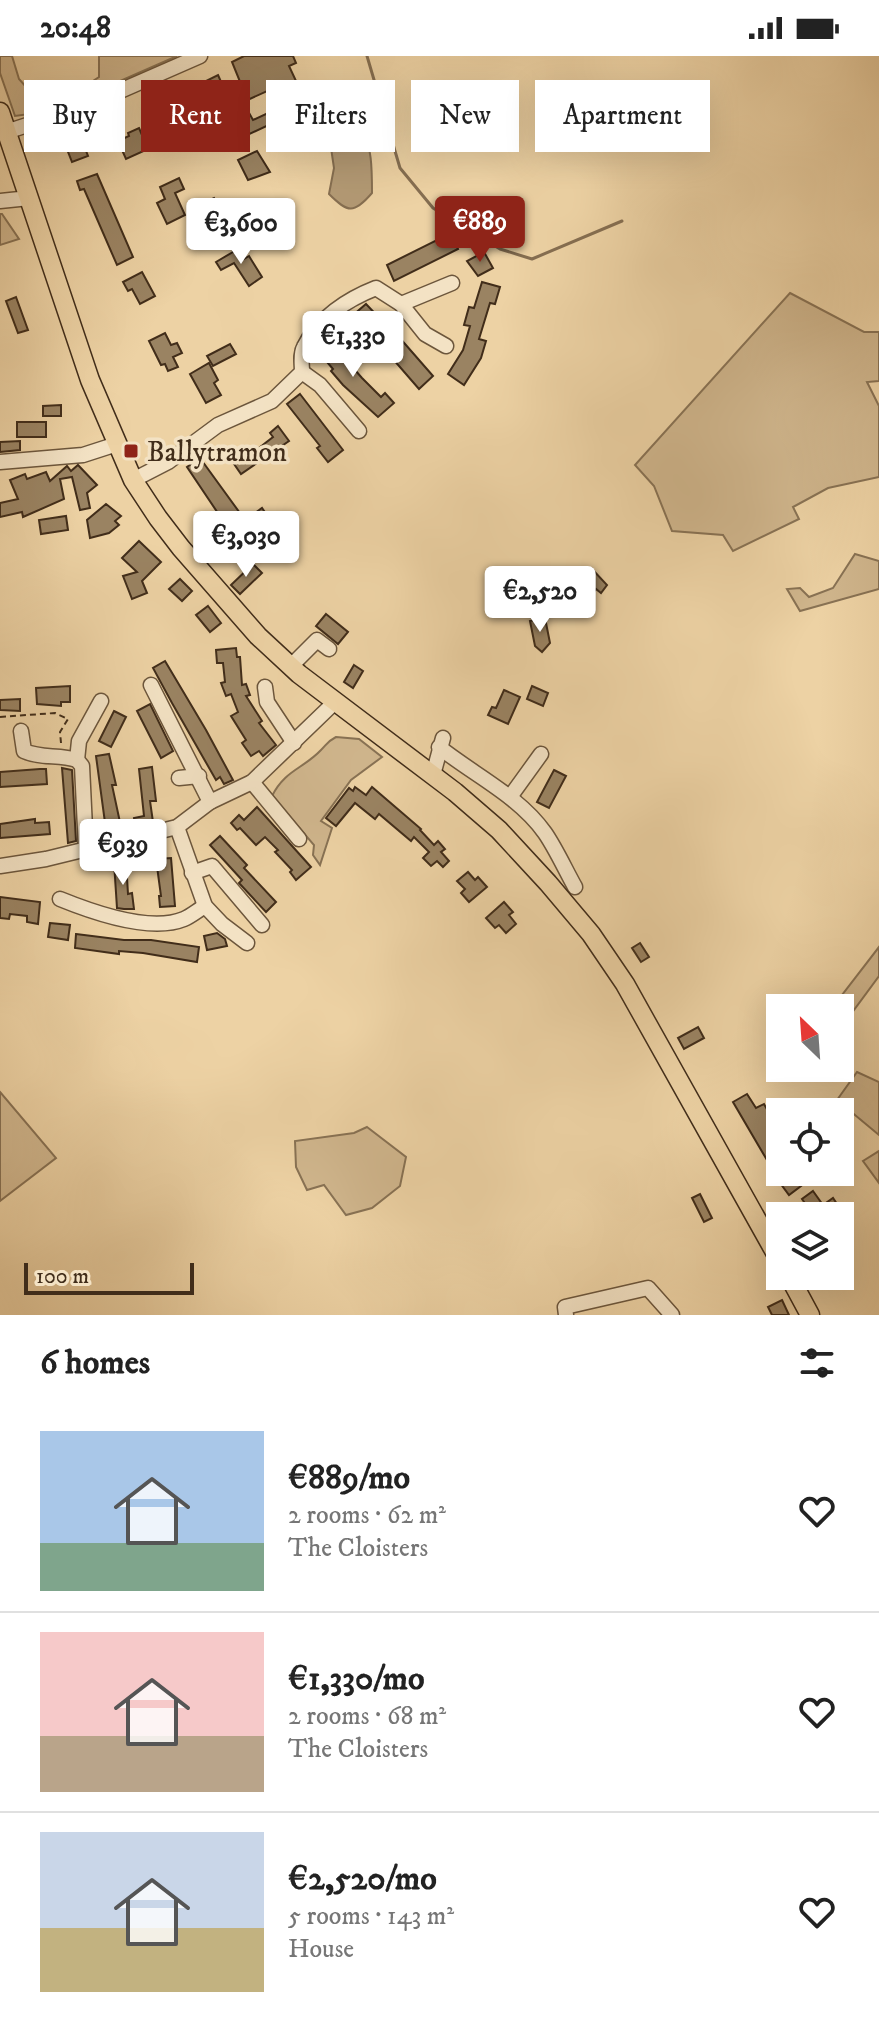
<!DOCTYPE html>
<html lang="en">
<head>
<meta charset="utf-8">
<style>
  :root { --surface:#fff; --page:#f6f6f6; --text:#222; --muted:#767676; --line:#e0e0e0; --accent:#8f2418 }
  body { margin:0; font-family:"IM FELL DW Pica",serif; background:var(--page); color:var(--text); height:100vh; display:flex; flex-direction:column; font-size:30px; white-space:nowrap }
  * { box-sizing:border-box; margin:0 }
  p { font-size:26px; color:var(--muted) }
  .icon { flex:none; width:44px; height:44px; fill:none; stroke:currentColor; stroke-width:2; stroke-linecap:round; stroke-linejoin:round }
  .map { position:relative; height:1259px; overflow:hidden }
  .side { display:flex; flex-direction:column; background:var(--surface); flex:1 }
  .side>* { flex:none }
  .top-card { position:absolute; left:24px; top:24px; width:832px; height:72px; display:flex; gap:16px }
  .needle { width:52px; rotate:335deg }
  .fabs { position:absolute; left:766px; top:938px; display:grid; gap:16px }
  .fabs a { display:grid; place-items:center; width:88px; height:88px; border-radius:0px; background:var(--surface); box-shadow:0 8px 32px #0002; font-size:40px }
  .scale { position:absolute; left:24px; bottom:20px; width:170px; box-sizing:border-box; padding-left:8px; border:4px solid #412d1a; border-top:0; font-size:22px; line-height:28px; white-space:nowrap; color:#412d1a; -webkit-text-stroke:6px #f3e2c4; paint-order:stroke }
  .price { position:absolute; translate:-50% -68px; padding:0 18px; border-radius:8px; background:#fff; color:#222; font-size:26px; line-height:52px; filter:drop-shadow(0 2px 4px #0008) }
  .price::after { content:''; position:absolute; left:50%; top:48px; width:24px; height:18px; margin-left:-12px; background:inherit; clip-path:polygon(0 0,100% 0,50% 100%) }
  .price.current { background:var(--accent); color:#fff }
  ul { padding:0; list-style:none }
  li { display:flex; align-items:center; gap:24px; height:200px; padding:0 40px }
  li+li { border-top:2px solid var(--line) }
  li span { display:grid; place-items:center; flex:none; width:224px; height:160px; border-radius:0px; color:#555 }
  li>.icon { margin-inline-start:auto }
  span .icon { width:96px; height:96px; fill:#fffc; stroke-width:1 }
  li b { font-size:34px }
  h2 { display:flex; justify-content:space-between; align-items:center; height:96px; padding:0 40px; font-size:34px }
  .tag { padding:0 28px; border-radius:0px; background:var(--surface); box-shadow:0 8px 32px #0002; font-size:28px; line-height:72px }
  .tag.current { background:var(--accent); color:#fff }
  .status { display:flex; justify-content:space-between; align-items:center; height:56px; padding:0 40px; background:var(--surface); direction:ltr }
  .status svg { height:22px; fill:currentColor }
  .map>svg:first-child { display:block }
  .green { fill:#d0b68d; stroke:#887254; stroke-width:2 }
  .water { fill:#b39a75; stroke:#856e51; stroke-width:2 }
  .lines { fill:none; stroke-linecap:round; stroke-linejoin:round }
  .stream { stroke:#856e51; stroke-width:3 }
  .building { fill:#9a8362; stroke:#412d1a; stroke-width:2 }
  .minor-casing { stroke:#6c563c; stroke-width:17 }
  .major-casing { stroke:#412d1a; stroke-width:21 }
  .path { stroke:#412d1a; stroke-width:2; stroke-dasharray:6 4; stroke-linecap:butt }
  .minor { stroke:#f3e2c4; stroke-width:14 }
  .major { stroke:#edd2a4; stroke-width:18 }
  .poi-dot { fill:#8f2418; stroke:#f3e2c4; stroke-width:3 }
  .labels { text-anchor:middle; stroke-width:7; stroke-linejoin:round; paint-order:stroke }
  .poi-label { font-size:28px; fill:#412d1a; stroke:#f3e2c4; text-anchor:start }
</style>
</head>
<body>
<div class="status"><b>20:48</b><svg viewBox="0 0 49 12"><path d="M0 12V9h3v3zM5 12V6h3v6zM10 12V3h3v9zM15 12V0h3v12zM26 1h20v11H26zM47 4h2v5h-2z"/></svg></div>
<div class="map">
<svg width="879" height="1259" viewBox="0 0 879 1259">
  <rect width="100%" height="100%" fill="#edd2a4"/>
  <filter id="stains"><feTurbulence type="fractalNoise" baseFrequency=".0025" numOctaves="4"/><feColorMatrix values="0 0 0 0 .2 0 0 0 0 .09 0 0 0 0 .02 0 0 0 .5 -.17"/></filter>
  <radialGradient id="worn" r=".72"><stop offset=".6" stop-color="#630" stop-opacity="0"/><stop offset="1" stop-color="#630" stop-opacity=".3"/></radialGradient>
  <g class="green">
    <polygon points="0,0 12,0 19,23 35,41 67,42 99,21 99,0 177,0 52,55 15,60 0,17"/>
    <polygon points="0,158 2,158 19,183 0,189"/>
    <polygon points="790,237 864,276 879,276 879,325 867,326 879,350 879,421 828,432 793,451 799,463 733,495 723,479 672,475 654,430 635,409"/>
    <polygon points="855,498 879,505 879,533 800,555 787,533 800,532 809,541 833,532"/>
    <path d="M 336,681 L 359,683 L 382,701 L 351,724 L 321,765 L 332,772 L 320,809 L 313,799 L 314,789 L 272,740 C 285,714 303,713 321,694 C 327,688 328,685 336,681 Z"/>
    <polygon points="879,891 879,920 840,973 840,952 832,952"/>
    <polygon points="857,1016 879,1026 879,1079 837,1044"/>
    <polygon points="0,1036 56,1102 0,1145"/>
    <polygon points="367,1071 406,1101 400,1130 372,1152 346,1159 324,1129 307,1134 296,1111 295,1085 354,1077"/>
    <polygon points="879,1095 879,1127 863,1105"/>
  </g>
  <path class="water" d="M 350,66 L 361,69 C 372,91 372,112 372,137 C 354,158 348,157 329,138 L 334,112 L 331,92 L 341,74 Z"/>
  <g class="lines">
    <polyline class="stream" points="367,0 400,112 433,152 500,193 532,203 622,165"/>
  </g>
  <g class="building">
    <polygon points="244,0 293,0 296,7 289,10 303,40 284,49 276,31 243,46 253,64 268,57 273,67 243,81 223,44 243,33 232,6"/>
    <polygon points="218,19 222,28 206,36 202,27"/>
    <polygon points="188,50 197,68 174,79 163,57 174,51 176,56"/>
    <polygon points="139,72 148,93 126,103 118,85 129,80 128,77"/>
    <polygon points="79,77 88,100 72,106 63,83"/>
    <polygon points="257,95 270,116 248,124 238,104"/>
    <polygon points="97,118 133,201 117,209 84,133 80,134 77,125"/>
    <polygon points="179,122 184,133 175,137 185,159 167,168 157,147 165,143 160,131"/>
    <polygon points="214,142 220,153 202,163 196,151"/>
    <polygon points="451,177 458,193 394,225 387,209"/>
    <polygon points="238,193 244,203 249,200 262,221 249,230 234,207 221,214 216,206"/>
    <polygon points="484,196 493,212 478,220 467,205"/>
    <polygon points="142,216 155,240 140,248 132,233 128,235 123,226"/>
    <polygon points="482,226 500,231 495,248 490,247 479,283 486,285 481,302 464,329 448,318 463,294 470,270 464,269 469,251 474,252"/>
    <polygon points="16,241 28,274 18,277 6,245"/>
    <polygon points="366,248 383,266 385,265 433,320 419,333 367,273 365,274 352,260"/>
    <polygon points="165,277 171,289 177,287 182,297 173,301 178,311 168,315 165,308 161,309 149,285"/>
    <polygon points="329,280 342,295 340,297 362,322 381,341 385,337 394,347 378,361 343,329 331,315 333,313 316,293"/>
    <polygon points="230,288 236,298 213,310 207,300"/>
    <polygon points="209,307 218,324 214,327 221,339 206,347 190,318"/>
    <polygon points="300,338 343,394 328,406 317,392 320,390 287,348"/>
    <polygon points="61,349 61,360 43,360 43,350"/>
    <rect x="17" y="366" width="29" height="15"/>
    <polygon points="278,370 289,385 241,418 232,405 253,391 255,395 273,381 270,377"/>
    <polygon points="20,385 20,394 0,396 0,386"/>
    <polygon points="200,402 245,464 262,452 269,462 250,475 254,480 240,490 187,411"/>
    <polygon points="78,409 97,429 87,437 90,452 80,454 72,421 60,423 64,443 23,461 22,456 0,461 0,447 18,443 10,424 25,418 27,423 46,416 50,425 67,410 71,415"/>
    <polygon points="106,448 121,460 115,465 119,469 109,477 90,482 87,464"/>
    <polygon points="66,460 68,474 41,478 39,464"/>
    <polygon points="139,485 161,506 142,525 147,537 132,543 123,520 137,516 122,502"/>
    <polygon points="253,508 262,517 240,538 231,529"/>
    <polygon points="592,513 607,529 601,537 596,533 584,549 571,539 580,527 579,526"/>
    <polygon points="180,523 192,535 182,545 169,533"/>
    <polygon points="208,550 221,567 210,576 196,559"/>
    <polygon points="326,558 348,576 338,588 316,570"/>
    <polygon points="545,562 550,587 542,596 535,590 530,565"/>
    <polygon points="236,592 237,601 240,601 242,629 246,628 250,639 246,640 262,665 259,667 276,689 263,700 259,695 251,700 242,687 246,684 231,660 238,656 231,638 226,640 221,627 225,626 223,607 217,607 216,594"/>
    <polygon points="165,605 206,674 233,724 224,728 220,721 216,724 172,647 153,612"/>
    <polygon points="354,609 363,615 353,632 344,626"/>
    <polygon points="70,630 70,646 61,646 61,650 37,648 36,632"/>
    <polygon points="532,630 548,637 543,650 527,643"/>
    <polygon points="504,634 520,641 508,668 488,659 492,651 496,652"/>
    <polygon points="20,643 20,655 0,654 0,644"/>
    <polygon points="150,648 173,695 161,702 137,655"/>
    <polygon points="114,655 126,661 111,691 99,685"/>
    <polygon points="109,698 116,729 112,729 121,771 106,774 96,700"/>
    <polygon points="152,711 156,745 150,745 153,766 135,771 134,762 144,760 139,713"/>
    <polygon points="62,712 72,714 76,785 68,787"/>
    <polygon points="40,713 46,713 47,728 0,731 0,716"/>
    <polygon points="554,714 566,720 549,752 537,746"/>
    <polygon points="355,731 366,739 372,731 421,773 420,774 434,789 438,785 445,793 441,796 449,805 443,811 437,805 431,810 423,802 429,796 414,781 411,785 379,758 375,763 355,747 336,770 326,762 349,732 353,735"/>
    <polygon points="257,751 311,811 296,824 290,816 292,814 275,796 278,794 265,781 256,789 240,772 237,774 231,767 239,759 244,764"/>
    <polygon points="35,763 35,767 49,766 50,778 0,782 0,768"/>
    <polygon points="220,780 247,809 244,812 276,846 266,856 239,827 242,824 210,789"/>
    <polygon points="171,802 175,850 160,851 159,840 161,840 156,803"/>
    <polygon points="126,805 128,838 132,837 134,853 124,853 117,852 114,806"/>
    <polygon points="468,816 475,824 478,821 487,831 469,846 461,837 465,833 457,825"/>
    <polygon points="0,841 40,846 38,868 27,866 27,860 10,858 9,863 0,862"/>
    <polygon points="504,846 513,856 509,859 516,868 506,877 499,869 495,872 486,862"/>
    <polygon points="50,867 70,869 68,884 48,881"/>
    <polygon points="217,877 225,883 227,890 207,894 204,880"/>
    <polygon points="76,878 124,884 151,884 199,891 197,906 143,897 119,895 119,898 75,892"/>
    <polygon points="640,887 649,901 641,906 632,892"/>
    <polygon points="698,971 704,982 684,993 678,982"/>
    <polygon points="747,1038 756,1052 764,1048 777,1071 769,1077 780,1095 780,1116 790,1116 801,1130 789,1139 772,1116 774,1116 733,1046"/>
    <polygon points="813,1135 823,1149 833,1142 839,1151 826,1160 814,1160 802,1143"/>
    <polygon points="700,1138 712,1162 704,1166 692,1142"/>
    <polygon points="782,1244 789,1259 772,1259 768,1251"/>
  </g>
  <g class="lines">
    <defs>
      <g id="minor">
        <polyline points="6,76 88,49 200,0"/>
        <polyline points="0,145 29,142"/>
        <polyline points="401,248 452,227"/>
        <polyline points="302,316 320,329 359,375"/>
        <polyline points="0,406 83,399 117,388"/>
        <path d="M 133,424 L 168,406 L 218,369 L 272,345 L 302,316 C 302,308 300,298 304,291 C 318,262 348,243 376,232 L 401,248 L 425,278 L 446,290"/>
        <polyline points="291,610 317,584 329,593"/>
        <polyline points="151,629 210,746"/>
        <polyline points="265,631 267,646 294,687"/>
        <path d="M 21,675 L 24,695 C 42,703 58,698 77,704 L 82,710 L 86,793"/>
        <path d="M 439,691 C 474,719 519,740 545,777 C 556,793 565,813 575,831"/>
        <polyline points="77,704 79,685 101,645"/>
        <polyline points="433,719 443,682"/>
        <polyline points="179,722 199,720"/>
        <polyline points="252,726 299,783"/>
        <polyline points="510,741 541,698"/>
        <polyline points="177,771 205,850 222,868 247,887"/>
        <polyline points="0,810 46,803 177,771 210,746 252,726 336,645"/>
        <polyline points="192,817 212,810 262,869"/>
        <path d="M 60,843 C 92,856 150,877 184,863 C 191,860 198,854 205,850"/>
        <polyline points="566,1259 565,1251 648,1232 672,1259"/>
      </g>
      <g id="major">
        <polyline points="0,56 90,324 133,424 158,462 181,492 258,580 299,618 455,736 499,774 548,827 591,878 625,928 780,1205"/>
        <polyline points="789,1220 810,1259"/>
      </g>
    </defs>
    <use href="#minor" class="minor-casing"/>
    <use href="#major" class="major-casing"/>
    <polyline class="path" points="0,661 55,657 68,663 60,676 61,687"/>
    <use href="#minor" class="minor"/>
    <use href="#major" class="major"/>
  </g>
  <rect class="poi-dot" x="123" y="387" width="16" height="16" rx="4"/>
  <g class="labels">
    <g class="poi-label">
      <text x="147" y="405">Ballytramon</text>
    </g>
  </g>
  <rect width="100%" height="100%" filter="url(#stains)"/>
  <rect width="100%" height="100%" fill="url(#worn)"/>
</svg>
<div class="fabs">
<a><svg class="needle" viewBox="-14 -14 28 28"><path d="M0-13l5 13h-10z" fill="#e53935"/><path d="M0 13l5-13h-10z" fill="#767676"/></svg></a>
<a><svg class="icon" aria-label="locate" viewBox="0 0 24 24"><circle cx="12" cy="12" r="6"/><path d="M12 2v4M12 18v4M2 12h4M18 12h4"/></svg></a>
<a><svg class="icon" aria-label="layers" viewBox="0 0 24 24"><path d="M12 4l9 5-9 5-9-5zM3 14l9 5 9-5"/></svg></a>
</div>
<div class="scale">100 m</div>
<b class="price current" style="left:480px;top:208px">€889</b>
<b class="price" style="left:241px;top:210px">€3,600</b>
<b class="price" style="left:353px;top:323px">€1,330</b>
<b class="price" style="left:246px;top:523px">€3,030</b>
<b class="price" style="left:540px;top:578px">€2,520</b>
<b class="price" style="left:123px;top:831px">€939</b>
<div class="top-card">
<a class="tag">Buy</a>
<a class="tag current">Rent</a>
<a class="tag">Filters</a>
<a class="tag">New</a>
<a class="tag">Apartment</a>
</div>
</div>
<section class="side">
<h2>6 homes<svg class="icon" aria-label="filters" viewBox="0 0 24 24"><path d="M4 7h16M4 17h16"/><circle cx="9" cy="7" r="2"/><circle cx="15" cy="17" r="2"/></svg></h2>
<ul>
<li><span style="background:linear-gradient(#a9c7e8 70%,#7fa58c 0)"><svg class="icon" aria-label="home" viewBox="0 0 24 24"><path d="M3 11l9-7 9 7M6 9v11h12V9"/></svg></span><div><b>€889/mo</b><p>2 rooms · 62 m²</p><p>The Cloisters</p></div><svg class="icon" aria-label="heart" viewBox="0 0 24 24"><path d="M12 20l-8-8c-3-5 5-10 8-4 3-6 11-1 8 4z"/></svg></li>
<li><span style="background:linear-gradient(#f6c9c9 65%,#b9a48a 0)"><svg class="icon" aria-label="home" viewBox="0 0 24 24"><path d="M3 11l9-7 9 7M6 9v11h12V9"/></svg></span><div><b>€1,330/mo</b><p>2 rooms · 68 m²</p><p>The Cloisters</p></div><svg class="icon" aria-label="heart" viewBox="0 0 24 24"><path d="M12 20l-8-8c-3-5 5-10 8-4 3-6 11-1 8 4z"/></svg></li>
<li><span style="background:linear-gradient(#c9d6e8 60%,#c2b280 0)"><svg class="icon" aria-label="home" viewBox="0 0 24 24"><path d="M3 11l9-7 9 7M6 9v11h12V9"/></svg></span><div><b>€2,520/mo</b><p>5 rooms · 143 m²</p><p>House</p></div><svg class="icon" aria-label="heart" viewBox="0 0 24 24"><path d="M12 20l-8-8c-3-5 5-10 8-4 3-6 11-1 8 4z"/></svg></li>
</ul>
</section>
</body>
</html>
